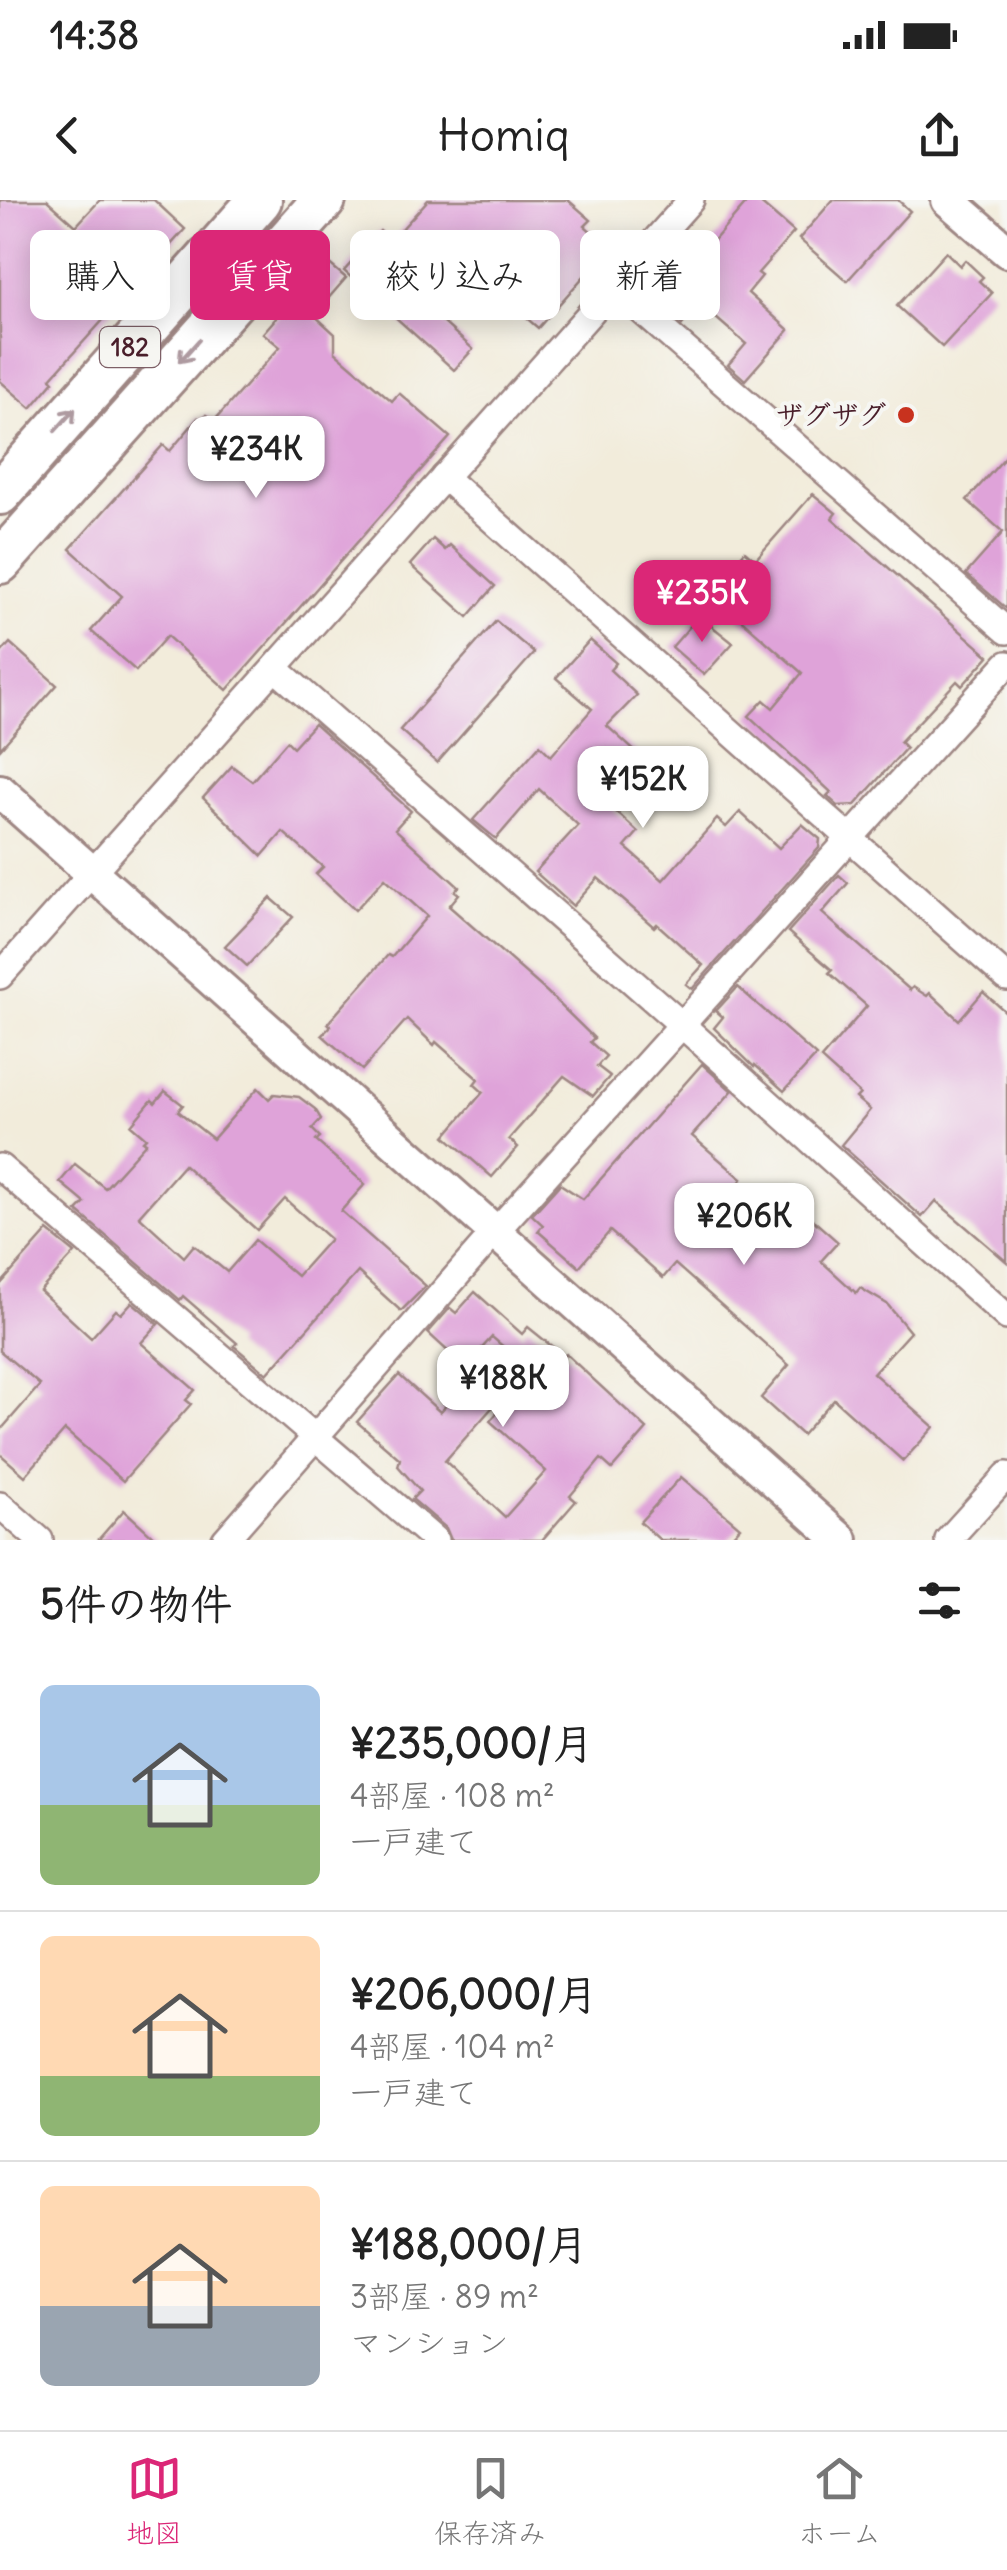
<!DOCTYPE html>
<html lang="ja">
<head>
<meta charset="utf-8">
<style>
  :root { --surface:#fff; --page:#f6f6f6; --text:#222; --muted:#767676; --line:#e0e0e0; --accent:#db2777 }
  body { margin:0; font-family:Delius,"Klee One",sans-serif; background:var(--page); color:var(--text); height:100vh; display:flex; flex-direction:column; font-size:38px; white-space:nowrap }
  * { box-sizing:border-box; margin:0 }
  p { font-size:32px; color:var(--muted) }
  .icon { flex:none; width:55px; height:55px; fill:none; stroke:currentColor; stroke-width:2; stroke-linecap:round; stroke-linejoin:round }
  .map { position:relative; height:1340px; overflow:hidden }
  .panel { display:flex; flex-direction:column; background:var(--surface); flex:1 }
  .panel>* { flex:none }
  .top-card { position:absolute; left:30px; top:30px; width:948px; height:90px; display:flex; gap:20px }
  .price { position:absolute; translate:-50% -85px; padding:0 22px; border-radius:20px; background:#fff; color:#222; font-size:32px; line-height:65px; filter:drop-shadow(0 2px 5px #0008) }
  .price::after { content:''; position:absolute; left:50%; top:60px; width:30px; height:22px; margin-left:-15px; background:inherit; clip-path:polygon(0 0,100% 0,50% 100%) }
  .price.current { background:var(--accent); color:#fff }
  ul { padding:0; list-style:none }
  li { display:flex; align-items:center; gap:30px; height:250px; padding:0 40px }
  li+li { border-top:2px solid var(--line) }
  li span { display:grid; place-items:center; flex:none; width:280px; height:200px; border-radius:15px; color:#555 }
  li>.icon { margin-inline-start:auto }
  span .icon { width:120px; height:120px; fill:#fffc; stroke-width:1 }
  li b { font-size:42px }
  h2 { display:flex; justify-content:space-between; align-items:center; height:120px; padding:0 40px; font-size:42px }
  .pill { padding:0 35px; border-radius:15px; background:var(--surface); box-shadow:0 5px 25px #0003; font-size:35px; line-height:90px }
  .pill.current { background:var(--accent); color:#fff }
  .status { display:flex; justify-content:space-between; align-items:center; height:70px; padding:0 50px; background:var(--surface); direction:ltr }
  .status svg { height:28px; fill:currentColor }
  header { display:flex; justify-content:space-between; align-items:center; height:130px; padding:0 40px; background:var(--surface); font-size:45px; font-weight:600 }
  .menu { display:flex; justify-content:space-around; align-items:center; height:140px; border-top:2px solid var(--line); background:var(--surface); font-size:28px; color:var(--muted) }
  .menu a { display:grid; justify-items:center; gap:5px }
  .menu .current { color:var(--accent) }
  .map>svg:first-child { display:block }
  .building { fill:#dfa3d9; fill-rule:evenodd }
  .lines { fill:none; stroke-linecap:round; stroke-linejoin:round }
  .minor-casing { stroke:#9e8683; stroke-width:30 }
  .tertiary-casing { stroke:#9e8683; stroke-width:38 }
  .trunk-casing { stroke:#9e8683; stroke-width:48 }
  .minor { stroke:#fff; stroke-width:25 }
  .tertiary { stroke:#fff; stroke-width:32 }
  .trunk { stroke:#fff; stroke-width:42 }
  .oneway { stroke:#ae9aa0 }
  .poi-dot { fill:#c8321e; stroke:#f6f6f2; stroke-width:4 }
  .labels { text-anchor:middle; stroke-width:8; stroke-linejoin:round; paint-order:stroke }
  .shield { fill:#f6f6f2; stroke:#7e6067; stroke-width:2.5 }
  .shield-label { font-size:25px; font-weight:bold; fill:#4a1f2b }
  .poi-label { font-size:28px; font-weight:bold; fill:#4a1f2b; stroke:#f6f6f2; text-anchor:end }
</style>
</head>
<body>
<div class="status"><b>14:38</b><svg viewBox="0 0 49 12"><path d="M0 12V9h3v3zM5 12V6h3v6zM10 12V3h3v9zM15 12V0h3v12zM26 1h20v11H26zM47 4h2v5h-2z"/></svg></div>
<header><svg class="icon" aria-label="back" viewBox="0 0 24 24"><path d="M15 5l-7 7 7 7"/></svg>Homiq<svg class="icon" aria-label="share" viewBox="0 0 24 24"><path d="M12 15V3M7 8l5-5 5 5M5 13v7h14v-7"/></svg></header>
<div class="map">
<svg width="1007" height="1340" viewBox="0 0 1007 1340">
  <rect width="100%" height="100%" fill="#f6f6f2"/>
  <filter id="ink" filterUnits="userSpaceOnUse"><feTurbulence type="fractalNoise" baseFrequency=".01" numOctaves="2"/><feDisplacementMap in="SourceGraphic" scale="20" xChannelSelector="R" yChannelSelector="G"/><feConvolveMatrix kernelMatrix="1 2 1 2 8 2 1 2 1" color-interpolation-filters="sRGB"/></filter>
  <filter id="wash" filterUnits="userSpaceOnUse"><feTurbulence type="fractalNoise" baseFrequency=".0048" numOctaves="4" result="noise"/><feDisplacementMap in="SourceGraphic" scale="40" xChannelSelector="R" yChannelSelector="G"/><feGaussianBlur stdDeviation="2.25" result="paint"/><feColorMatrix in="noise" values="0 0 0 0 0 0 0 0 0 0 0 0 0 0 0 0 0 1.4 0 .05"/><feComposite in="paint" operator="in"/></filter>
  <g filter="url(#wash)">
    <rect width="100%" height="100%" fill="#f2ecdb"/>
    <g id="blocks">
      <g class="building">
        <polygon points="0,0 47,0 76,26 100,0 154,0 185,29 51,178 54,181 31,208 0,181"/>
        <polygon points="428,0 568,0 591,20 585,26 614,52 590,80 585,75 538,128 476,74 437,117 473,149 454,170 344,71 380,31 391,41"/>
        <polygon points="749,0 757,0 794,32 758,73 762,76 748,93 789,130 745,180 728,165 746,144 700,104 682,125 651,98 682,61 690,68"/>
        <polygon points="833,0 898,0 910,11 847,81 799,39"/>
        <polygon points="946,52 960,66 965,60 983,77 979,81 992,93 942,147 897,106"/>
        <polygon points="326,61 346,78 314,115 335,134 335,152 392,201 399,193 450,237 227,490 167,436 136,471 91,431 122,396 70,349 163,245 170,251 198,218 201,221 206,215 214,221 280,147 263,133"/>
        <polygon points="1007,255 1007,409 966,374 1003,332 967,300"/>
        <polygon points="813,294 836,313 832,318 989,456 962,486 957,481 900,542 906,548 855,605 838,606 827,596 831,592 749,516 764,500 773,508 802,473 737,416 759,393 730,369 745,351 755,360"/>
        <polygon points="433,339 445,350 450,345 495,386 468,417 410,365"/>
        <polygon points="699,416 733,443 704,475 672,447"/>
        <polygon points="496,421 534,453 437,563 400,530"/>
        <polygon points="590,440 616,463 610,470 637,495 607,526 649,564 611,607 638,632 625,647 663,680 717,619 726,627 740,612 779,648 802,624 820,639 819,648 692,789 686,784 703,765 657,724 654,727 598,678 573,706 535,672 578,625 539,589 496,639 473,620 540,545 551,556 592,509 556,478"/>
        <polygon points="10,443 57,485 0,549 0,454"/>
        <polygon points="314,524 411,611 395,629 459,687 455,691 459,694 449,706 547,792 594,838 590,842 606,856 597,866 610,876 593,896 564,876 509,939 518,947 492,977 445,936 483,892 474,884 478,879 436,842 434,845 407,819 362,870 322,835 331,826 328,823 388,755 392,757 427,716 385,678 355,710 316,674 323,667 283,632 262,656 203,598 232,566 252,581 287,541 293,547"/>
        <polygon points="839,675 848,683 822,713 910,790 913,787 927,796 930,793 959,820 983,792 1007,813 1007,1062 936,1001 922,1017 841,945 870,910 856,898 860,894 821,859 867,806 829,773 832,770 788,732"/>
        <polygon points="271,698 293,717 247,766 225,746"/>
        <polygon points="738,787 816,856 784,891 755,865 754,867 714,828 723,817 716,811"/>
        <polygon points="702,864 732,891 692,936 742,979 736,987 794,1039 812,1019 838,1042 821,1061 856,1093 860,1088 887,1104 910,1132 873,1173 934,1227 903,1261 834,1199 802,1235 761,1198 789,1165 675,1064 663,1078 610,1031 579,1067 538,1031 543,1025 532,1015 560,984 583,999"/>
        <path d="M 258,888 L 269,899 L 274,894 L 299,897 L 315,909 L 321,919 L 312,929 L 320,937 L 316,941 L 365,984 L 341,1011 L 426,1086 L 401,1111 L 358,1072 L 267,1174 L 234,1146 L 237,1143 L 183,1096 L 180,1100 L 77,1011 L 85,1003 L 60,982 L 75,964 L 105,988 L 146,943 L 143,941 L 146,938 L 131,925 L 152,900 L 155,903 L 165,891 L 183,905 L 178,911 L 213,939 ZM 184,965 L 257,1030 L 285,999 L 330,1039 L 297,1076 L 255,1040 L 227,1072 L 194,1045 L 184,1057 L 139,1016 Z"/>
        <polygon points="48,1031 75,1053 40,1091 91,1138 116,1110 121,1114 132,1102 158,1124 141,1143 195,1190 186,1200 191,1204 123,1281 65,1230 25,1276 0,1254 0,1231 40,1185 0,1151 0,1085"/>
        <polygon points="475,1092 522,1134 528,1127 564,1156 566,1154 647,1229 612,1269 601,1259 570,1296 576,1301 542,1340 451,1340 446,1328 412,1299 420,1291 398,1266 400,1259 357,1222 399,1175 440,1212 471,1178 498,1201 445,1261 505,1317 546,1271 490,1221 534,1173 492,1137 465,1167 428,1133 450,1108 456,1113"/>
        <polygon points="681,1277 740,1327 728,1340 660,1340 640,1322"/>
        <polygon points="124,1310 157,1340 98,1340"/>
      </g>
    </g>
  </g>
  <g filter="url(#ink)">
    <use href="#blocks" fill-opacity="0" stroke="#9e8683" stroke-width="2.5"/>
    <g class="lines">
      <defs>
        <g id="minor">
          <polyline points="614,87 1007,431"/>
          <polyline points="444,277 1007,778"/>
          <polyline points="276,469 681,824 1007,1117"/>
          <polyline points="0,776 691,0"/>
          <polyline points="0,967 435,1340"/>
          <polyline points="0,1305 40,1340"/>
          <polyline points="225,1340 496,1031 1007,464"/>
          <polyline points="948,1340 1007,1275"/>
        </g>
        <g id="tertiary">
          <polyline points="948,0 1007,51"/>
          <polyline points="0,591 841,1340"/>
        </g>
        <g id="trunk">
          <polyline points="0,293 260,0"/>
          <polyline points="0,362 324,0"/>
        </g>
      </defs>
      <use href="#minor" class="minor-casing"/>
      <use href="#tertiary" class="tertiary-casing"/>
      <use href="#trunk" class="trunk-casing"/>
      <use href="#minor" class="minor"/>
      <use href="#tertiary" class="tertiary"/>
      <use href="#trunk" class="trunk"/>
    </g>
    <defs><path id="oneway-shaft" d="M-6 0H5M1.5-3L5.5 0L1.5 3" fill="none" stroke-width="1.6" stroke-linecap="round" stroke-linejoin="round" transform="scale(2.5)"/></defs>
    <g class="oneway">
      <use href="#oneway-shaft" transform="translate(189 151) rotate(132)"/>
      <use href="#oneway-shaft" transform="translate(65 220) rotate(-48)"/>
    </g>
  </g>
  <circle class="poi-dot" cx="906" cy="215" r="10"/>
  <g class="labels">
    <rect class="shield" x="100" y="127" width="60" height="40" rx="8"/>
    <g class="shield-label">
      <text x="130" y="156">182</text>
    </g>
    <g class="poi-label">
      <text x="886" y="225">ザグザグ</text>
    </g>
  </g>
</svg>
<b class="price" style="left:256px;top:301px">¥234K</b>
<b class="price current" style="left:702px;top:445px">¥235K</b>
<b class="price" style="left:643px;top:631px">¥152K</b>
<b class="price" style="left:744px;top:1068px">¥206K</b>
<b class="price" style="left:503px;top:1230px">¥188K</b>
<div class="top-card">
<a class="pill">購入</a>
<a class="pill current">賃貸</a>
<a class="pill">絞り込み</a>
<a class="pill">新着</a>
</div>
</div>
<section class="panel">
<h2>5件の物件<svg class="icon" aria-label="filters" viewBox="0 0 24 24"><path d="M4 7h16M4 17h16"/><circle cx="9" cy="7" r="2"/><circle cx="15" cy="17" r="2"/></svg></h2>
<ul>
<li><span style="background:linear-gradient(#a9c7e8 60%,#8fb573 0)"><svg class="icon" aria-label="home" viewBox="0 0 24 24"><path d="M3 11l9-7 9 7M6 9v11h12V9"/></svg></span><div><b>¥235,000/月</b><p>4部屋 · 108 m²</p><p>一戸建て</p></div></li>
<li><span style="background:linear-gradient(#ffd9b3 70%,#8fb573 0)"><svg class="icon" aria-label="home" viewBox="0 0 24 24"><path d="M3 11l9-7 9 7M6 9v11h12V9"/></svg></span><div><b>¥206,000/月</b><p>4部屋 · 104 m²</p><p>一戸建て</p></div></li>
<li><span style="background:linear-gradient(#ffd9b3 60%,#9aa5b1 0)"><svg class="icon" aria-label="home" viewBox="0 0 24 24"><path d="M3 11l9-7 9 7M6 9v11h12V9"/></svg></span><div><b>¥188,000/月</b><p>3部屋 · 89 m²</p><p>マンション</p></div></li>
</ul>
</section>
<nav class="menu">
<a class="current"><svg class="icon" aria-label="map" viewBox="0 0 24 24"><path d="M3 6l6-2 6 2 6-2v14l-6 2-6-2-6 2zM9 4v14M15 6v14"/></svg>地図</a>
<a><svg class="icon" aria-label="saved" viewBox="0 0 24 24"><path d="M7 4h10v16l-5-4-5 4z"/></svg>保存済み</a>
<a><svg class="icon" aria-label="home" viewBox="0 0 24 24"><path d="M3 11l9-7 9 7M6 9v11h12V9"/></svg>ホーム</a>
</nav>
</body>
</html>
